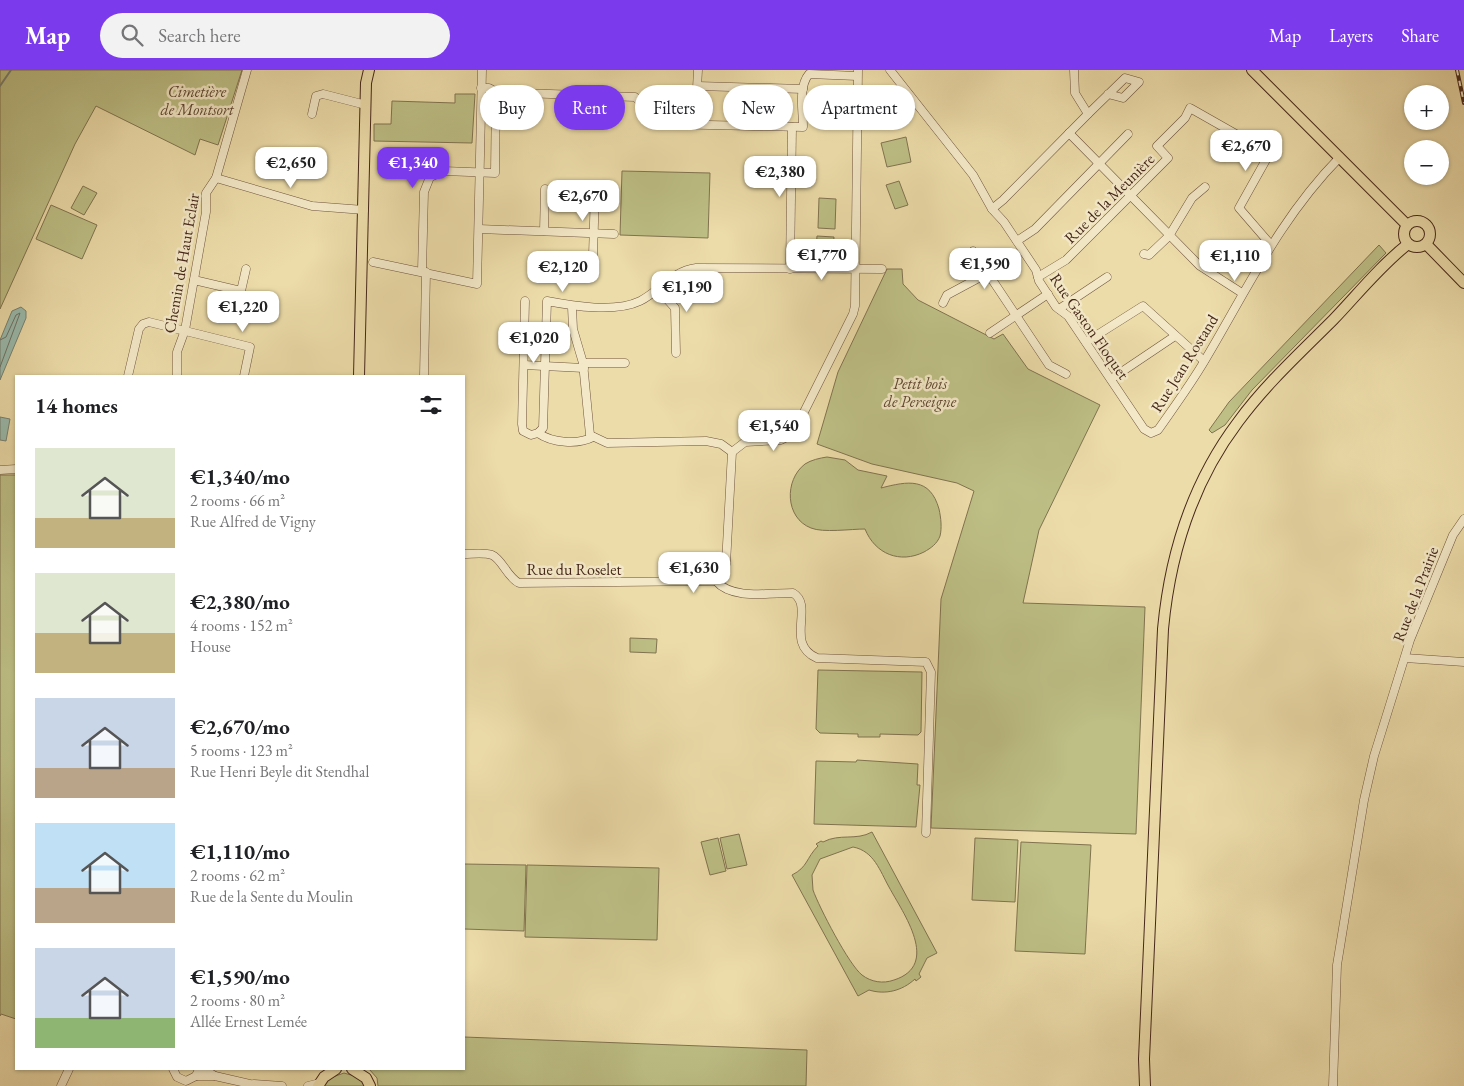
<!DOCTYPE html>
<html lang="en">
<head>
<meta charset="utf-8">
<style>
  :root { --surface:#fff; --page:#f2f2f2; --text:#202124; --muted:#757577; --accent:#7c3aed }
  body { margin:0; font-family:"EB Garamond",serif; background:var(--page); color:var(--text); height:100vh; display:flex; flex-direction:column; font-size:19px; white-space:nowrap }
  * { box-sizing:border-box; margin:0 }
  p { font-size:16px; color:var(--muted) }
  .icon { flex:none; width:28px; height:28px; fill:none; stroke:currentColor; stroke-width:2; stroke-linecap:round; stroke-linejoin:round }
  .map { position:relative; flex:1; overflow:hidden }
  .drawer { position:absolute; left:15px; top:305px; width:450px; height:695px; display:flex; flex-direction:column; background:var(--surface); border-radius:0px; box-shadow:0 1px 4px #0004 }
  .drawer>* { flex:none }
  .banner { position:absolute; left:480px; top:15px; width:475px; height:45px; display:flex; gap:10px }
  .tools { position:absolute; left:1404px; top:15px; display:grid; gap:10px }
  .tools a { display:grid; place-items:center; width:45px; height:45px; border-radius:50%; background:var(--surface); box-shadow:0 1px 4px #0004; font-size:25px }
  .price { position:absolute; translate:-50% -42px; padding:0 11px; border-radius:10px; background:#fff; color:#222; font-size:16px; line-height:32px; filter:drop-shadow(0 1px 2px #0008) }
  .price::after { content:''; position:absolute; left:50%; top:30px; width:15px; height:11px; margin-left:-8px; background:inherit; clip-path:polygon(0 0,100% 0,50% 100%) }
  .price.active { background:var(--accent); color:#fff }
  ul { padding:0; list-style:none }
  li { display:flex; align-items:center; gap:15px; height:125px; padding:0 20px }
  li span { display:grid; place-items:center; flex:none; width:140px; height:100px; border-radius:0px; color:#555 }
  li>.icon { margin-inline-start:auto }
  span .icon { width:60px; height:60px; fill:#fffc; stroke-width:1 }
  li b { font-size:21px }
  h2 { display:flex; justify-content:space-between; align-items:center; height:60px; padding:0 20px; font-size:21px }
  .tag { padding:0 18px; border-radius:22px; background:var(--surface); box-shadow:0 1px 4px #0004; font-size:18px; line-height:45px }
  .tag.active { background:var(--accent); color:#fff }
  header { display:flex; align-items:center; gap:30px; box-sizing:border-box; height:70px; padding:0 25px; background:var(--accent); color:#fff }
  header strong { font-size:24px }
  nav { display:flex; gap:28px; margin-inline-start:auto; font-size:18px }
  .search { width:350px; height:45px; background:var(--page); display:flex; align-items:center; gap:12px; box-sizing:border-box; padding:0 18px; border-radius:28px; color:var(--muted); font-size:19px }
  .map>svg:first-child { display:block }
  .green { fill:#bdbf85; stroke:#817350; fill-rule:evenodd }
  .water { fill:#99bbad; stroke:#778072 }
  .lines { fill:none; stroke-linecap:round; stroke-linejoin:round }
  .shore { stroke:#6f7164; stroke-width:1 }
  .stream { stroke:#778072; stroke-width:2 }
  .minor-casing { stroke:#6f543e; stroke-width:9 }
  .major-casing { stroke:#45271a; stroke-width:12 }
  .minor { stroke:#f3e8c7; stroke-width:8 }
  .major { stroke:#ecdca9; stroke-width:10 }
  .rail-casing { stroke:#45271a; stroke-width:4 }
  .rail { stroke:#f3e8c7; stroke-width:2; stroke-dasharray:5.5; stroke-linecap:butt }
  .labels { text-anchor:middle; stroke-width:5; stroke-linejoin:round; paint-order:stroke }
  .park-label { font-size:16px; font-style:italic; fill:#5d452f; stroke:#f3e8c7 }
  .street-label { font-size:16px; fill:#45271a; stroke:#f3e8c7 }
</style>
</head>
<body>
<header>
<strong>Map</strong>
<div class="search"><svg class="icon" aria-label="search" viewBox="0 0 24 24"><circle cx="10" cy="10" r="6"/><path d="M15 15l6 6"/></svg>Search here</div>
<nav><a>Map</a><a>Layers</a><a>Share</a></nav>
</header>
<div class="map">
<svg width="1464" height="1016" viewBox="0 0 1464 1016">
  <rect width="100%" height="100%" fill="#ecdca9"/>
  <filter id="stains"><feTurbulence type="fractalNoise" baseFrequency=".004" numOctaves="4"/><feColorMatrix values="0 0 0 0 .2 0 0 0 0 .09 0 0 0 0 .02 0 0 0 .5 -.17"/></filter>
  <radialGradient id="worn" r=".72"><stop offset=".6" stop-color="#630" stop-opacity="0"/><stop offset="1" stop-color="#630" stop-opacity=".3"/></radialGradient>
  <g class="green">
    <polygon points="0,0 242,0 218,75 200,69 195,85 96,36 75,74 0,239"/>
    <polygon points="455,24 475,24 472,73 374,71 374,54 391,54 392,31 455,33"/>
    <polygon points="906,67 911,92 887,97 881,73"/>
    <polygon points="622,101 710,103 708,168 620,165"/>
    <polygon points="899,111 908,135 895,139 886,115"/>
    <polygon points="83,116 97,123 84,145 71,138"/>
    <polygon points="819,128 836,129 835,159 818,158"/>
    <polygon points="51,135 97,155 82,189 36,169"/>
    <polygon points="817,166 834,167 833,181 816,180"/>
    <polygon points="1379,175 1386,183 1252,320 1225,355 1212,363 1209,360 1229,332"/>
    <polygon points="887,199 902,199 903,214 918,230 994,269 1003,264 1028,299 1100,335 1039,460 1023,533 1145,537 1136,764 931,758 941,529 974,421 957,413 872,394 817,374 838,302"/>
    <path d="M 827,387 L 845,390 L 858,400 L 887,406 L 881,418 C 908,411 930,407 939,439 C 941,448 942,458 940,466 C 937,474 931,478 924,482 C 900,494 875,484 865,459 C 851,459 823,463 811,458 C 785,448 784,410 805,394 C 811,390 820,388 827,387 Z"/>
    <polygon points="0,405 16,405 16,949 1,944 0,946"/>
    <polygon points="630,568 657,569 656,583 630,582"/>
    <polygon points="818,600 922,602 921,662 918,665 880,664 880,667 858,667 858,664 820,663 816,659"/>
    <polygon points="857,690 918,694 917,715 920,715 916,757 814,754 816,691 856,692"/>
    <path d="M 872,762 L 937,883 L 927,888 L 919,904 L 921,907 L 916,911 L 915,909 C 902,921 885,925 869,920 L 858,926 L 792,805 C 808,797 806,788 818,776 L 816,774 L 821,771 L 823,772 C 840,763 856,771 872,762 ZM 853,777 C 874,781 880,801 889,817 C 903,843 941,895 894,910 C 883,914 871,912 862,905 C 849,895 819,837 813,820 L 812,805 L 820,789 Z"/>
    <polygon points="739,764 747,795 727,799 720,768"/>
    <polygon points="718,768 726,801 710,805 701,772"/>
    <polygon points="975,768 1018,770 1015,832 972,830"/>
    <polygon points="1021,772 1091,775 1085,884 1015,881"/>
    <polygon points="464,794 526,795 524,861 464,859"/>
    <polygon points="527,795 659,798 657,870 525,867"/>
    <polygon points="464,967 807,980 806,1016 378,1016 377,1008 369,999 464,999"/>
    <polygon points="344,1003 358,1007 365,1016 324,1016 330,1008"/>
  </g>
  <g class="water">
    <polygon points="21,237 26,241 26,248 0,310 0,270 12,241"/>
    <polygon points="0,347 10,349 6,371 0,370"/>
  </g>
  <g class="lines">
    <polyline class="shore" points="0,270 6,267 16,245 20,243 0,297"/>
    <polyline class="stream" points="0,16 11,0"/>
    <defs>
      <g id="minor">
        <polyline points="890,0 973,105 992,139 1003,130 1088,44 1075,23 1074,0"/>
        <polyline points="698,16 803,19"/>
        <path d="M 496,22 L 635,27 L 665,54 L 803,57 C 803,41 798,17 809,4 L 857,6"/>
        <polyline points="312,44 316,26 323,24 366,35"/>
        <polyline points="1088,44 1125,8 1139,12 1123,28 1108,24"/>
        <polyline points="695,54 698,0"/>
        <polyline points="1069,63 1200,196 1242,223"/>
        <polyline points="216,108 312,136 364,140"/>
        <path d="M 992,139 L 1004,152 L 1036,200 L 1039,211 L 1056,237 L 1068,246 L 1144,359 L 1151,363 L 1158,360 C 1174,337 1191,314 1205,290 C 1248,218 1280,148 1340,87"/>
        <polyline points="479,159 614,164"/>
        <polyline points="544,161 545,119"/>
        <polyline points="1017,171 1035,159 1128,64"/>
        <polyline points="973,181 1049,295 1066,304"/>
        <polyline points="1144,184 1149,185 1169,166 1192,128 1205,117"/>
        <polyline points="593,185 595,120"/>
        <polyline points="373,192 477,214 482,0"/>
        <polyline points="790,199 792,57"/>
        <polyline points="422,201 424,122 430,107 444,101 495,103 496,22 489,18 481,18"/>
        <polyline points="1038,207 1066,190 1168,88 1157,76 1185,48 1190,38 1264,80 1267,88 1239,138 1271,175"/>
        <polyline points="194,210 241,221 246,199"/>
        <polyline points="658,219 675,238 676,283"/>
        <path d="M 525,231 L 522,354 L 523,361 L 531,365 L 538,363 L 543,358 L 547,231 C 573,236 615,243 640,231 C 660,221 672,201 696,198 L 882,199"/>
        <polyline points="943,233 947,225 988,203"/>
        <polyline points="572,237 573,259 583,293 590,365 607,373 706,371 721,374 732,382"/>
        <polyline points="1059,239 1107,207"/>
        <polyline points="990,263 1048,224"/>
        <polyline points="1086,272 1143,236 1204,291"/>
        <polyline points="583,293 625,293"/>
        <polyline points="524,295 584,298"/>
        <polyline points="128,306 139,259 143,254 149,252 250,277 244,306"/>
        <polyline points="177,306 177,282 185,260 206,142 206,123 216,108 247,0"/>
        <polyline points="424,306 426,202"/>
        <polyline points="1111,309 1175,266"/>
        <path d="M 538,363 C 552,373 578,375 593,367"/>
        <polyline points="732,382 745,372 781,370 793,364 853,244 855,236 858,0"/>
        <polyline points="0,400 16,399"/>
        <path d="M 464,484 C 472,484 484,482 492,485 C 502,489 507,507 519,513 L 716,511 L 726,494 L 732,382"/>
        <path d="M 716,511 C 732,530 769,523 793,523 C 815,536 784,574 817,588 L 926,592 L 931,602 L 926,763"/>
        <polyline points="1405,588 1464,592"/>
        <polyline points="173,999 177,1007 186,1011 196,1006 199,999"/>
        <polyline points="204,999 215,1006"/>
        <polyline points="196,1006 215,1006 259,1016"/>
        <polyline points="254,1014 282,1016"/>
        <polyline points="61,1016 69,999"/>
        <polyline points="308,1016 320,1013"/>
        <polyline points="1333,1016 1337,895 1364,730 1374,686 1410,570 1453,465 1464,449"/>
      </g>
      <g id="major">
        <polyline points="1252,0 1407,155"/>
        <circle cx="1417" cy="164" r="13"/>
        <polyline points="1426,174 1464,213"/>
        <polyline points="359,306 366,13 369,0"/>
        <polyline points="352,999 366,1008 370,1016"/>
        <polyline points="318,1016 324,1007 336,999"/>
        <path d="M 1145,1016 L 1144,989 L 1163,559 C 1170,484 1192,413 1238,352 C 1265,315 1300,283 1333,250 C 1357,225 1380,196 1408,174"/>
      </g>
    </defs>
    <use href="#minor" class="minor-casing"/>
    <use href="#major" class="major-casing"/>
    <use href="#minor" class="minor"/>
    <use href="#major" class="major"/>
    <defs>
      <polyline id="rail" points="1457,0 1464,33"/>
    </defs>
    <use href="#rail" class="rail-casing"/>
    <use href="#rail" class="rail"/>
  </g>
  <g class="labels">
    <g class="park-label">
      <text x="197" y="27">Cimetière<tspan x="197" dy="18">de Montsort</tspan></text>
      <text x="920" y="319">Petit bois<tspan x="920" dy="18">de Perseigne</tspan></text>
    </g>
    <g class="street-label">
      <text transform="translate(1109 128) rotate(-45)" y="6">Rue de la Meunière</text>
      <text transform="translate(181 193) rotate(-80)" y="6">Chemin de Haut Eclair</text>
      <text transform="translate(1090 256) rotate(55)" y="6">Rue Gaston Floquet</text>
      <text transform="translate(1184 293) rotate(-58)" y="6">Rue Jean Rostand</text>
      <text x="574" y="505">Rue du Roselet</text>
      <text transform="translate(1415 524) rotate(-69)" y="6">Rue de la Prairie</text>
    </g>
  </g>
  <rect width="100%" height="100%" filter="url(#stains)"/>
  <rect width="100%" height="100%" fill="url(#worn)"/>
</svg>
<div class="tools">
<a>+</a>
<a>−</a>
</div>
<b class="price" style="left:1246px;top:102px">€2,670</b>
<b class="price" style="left:291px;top:119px">€2,650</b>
<b class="price active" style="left:413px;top:119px">€1,340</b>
<b class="price" style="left:780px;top:128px">€2,380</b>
<b class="price" style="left:583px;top:152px">€2,670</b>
<b class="price" style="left:822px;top:211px">€1,770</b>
<b class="price" style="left:1235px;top:212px">€1,110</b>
<b class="price" style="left:985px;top:220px">€1,590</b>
<b class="price" style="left:563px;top:223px">€2,120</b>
<b class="price" style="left:687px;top:243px">€1,190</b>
<b class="price" style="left:243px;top:263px">€1,220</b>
<b class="price" style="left:534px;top:294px">€1,020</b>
<b class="price" style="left:774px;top:382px">€1,540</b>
<b class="price" style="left:694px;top:524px">€1,630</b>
<div class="banner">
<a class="tag">Buy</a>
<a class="tag active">Rent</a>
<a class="tag">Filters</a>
<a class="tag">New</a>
<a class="tag">Apartment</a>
</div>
<section class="drawer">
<h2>14 homes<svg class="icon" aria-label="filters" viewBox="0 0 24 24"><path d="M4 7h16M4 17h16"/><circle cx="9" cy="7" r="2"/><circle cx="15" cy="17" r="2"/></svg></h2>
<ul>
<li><span style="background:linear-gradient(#dfe7d0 70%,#c2b280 0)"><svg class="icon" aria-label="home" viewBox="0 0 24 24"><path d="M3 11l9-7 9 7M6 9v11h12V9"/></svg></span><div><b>€1,340/mo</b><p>2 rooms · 66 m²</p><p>Rue Alfred de Vigny</p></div></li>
<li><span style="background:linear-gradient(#dfe7d0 60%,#c2b280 0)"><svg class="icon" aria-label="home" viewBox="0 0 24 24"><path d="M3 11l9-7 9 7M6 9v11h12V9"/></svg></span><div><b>€2,380/mo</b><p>4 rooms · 152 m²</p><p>House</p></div></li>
<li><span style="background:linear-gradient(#c9d6e8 70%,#b9a48a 0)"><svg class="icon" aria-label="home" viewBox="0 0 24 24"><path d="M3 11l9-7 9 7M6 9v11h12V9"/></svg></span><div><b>€2,670/mo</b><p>5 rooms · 123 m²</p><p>Rue Henri Beyle dit Stendhal</p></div></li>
<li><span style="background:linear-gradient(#bfe0f5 65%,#b9a48a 0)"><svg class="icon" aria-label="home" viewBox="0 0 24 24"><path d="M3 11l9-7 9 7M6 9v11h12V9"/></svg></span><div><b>€1,110/mo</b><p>2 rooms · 62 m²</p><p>Rue de la Sente du Moulin</p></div></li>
<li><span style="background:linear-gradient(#c9d6e8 70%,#8fb573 0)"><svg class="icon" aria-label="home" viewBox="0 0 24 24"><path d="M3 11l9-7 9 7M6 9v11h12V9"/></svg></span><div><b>€1,590/mo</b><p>2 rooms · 80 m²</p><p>Allée Ernest Lemée</p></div></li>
</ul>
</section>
</div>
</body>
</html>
